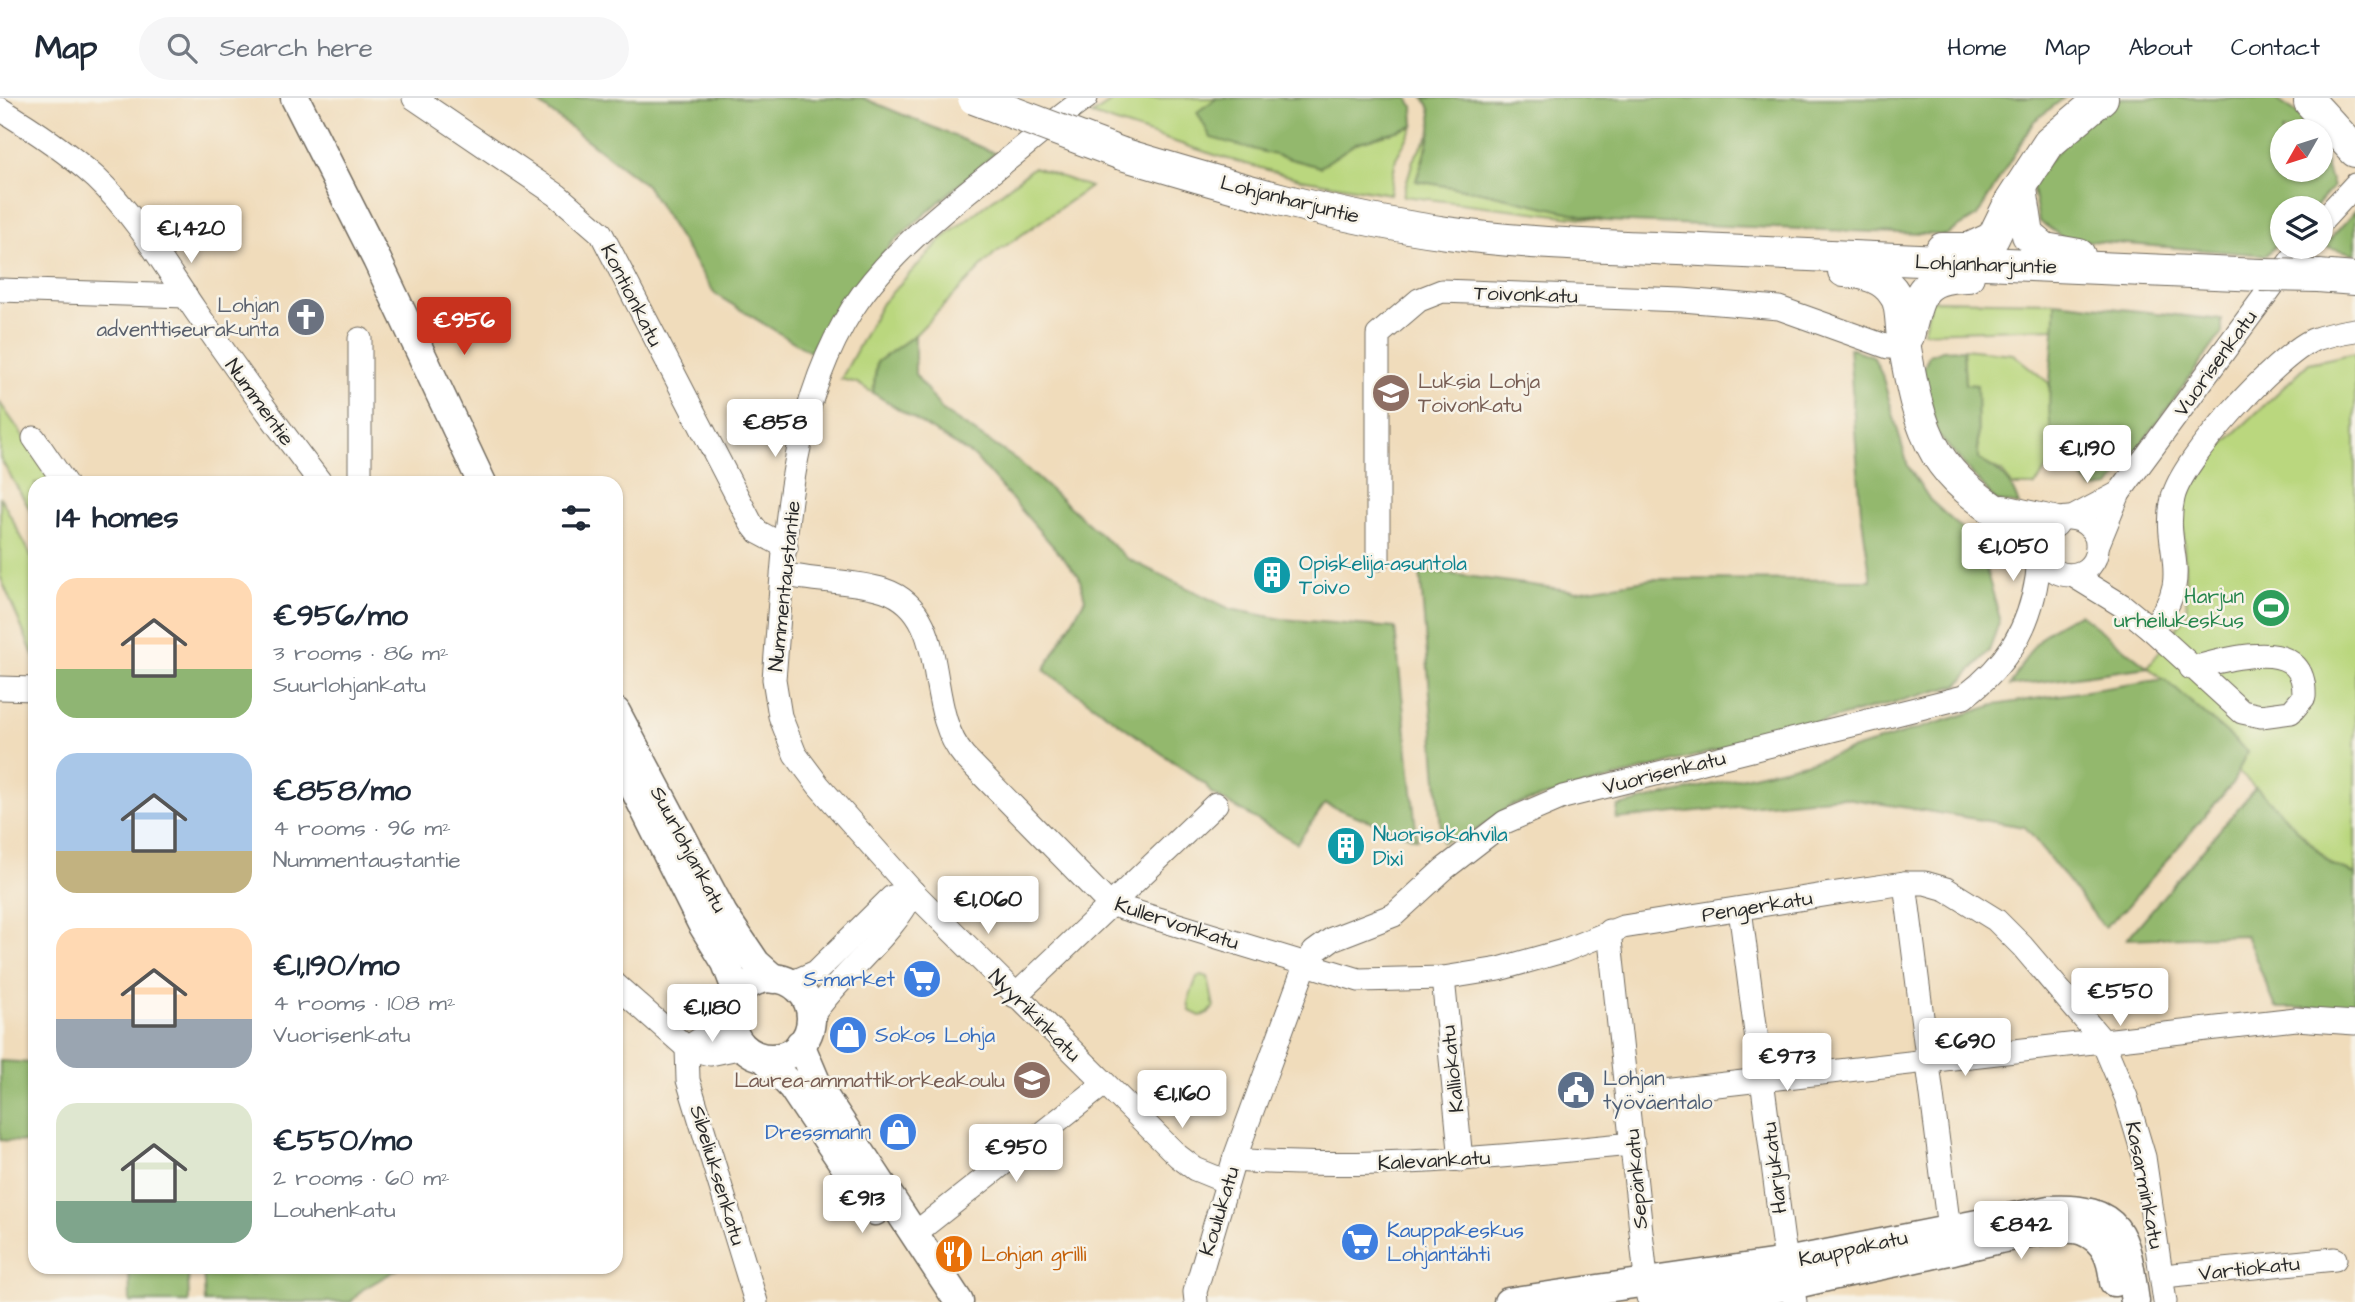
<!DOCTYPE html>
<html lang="en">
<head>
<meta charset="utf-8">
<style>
  :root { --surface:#fff; --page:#f6f6f7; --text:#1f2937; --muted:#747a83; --line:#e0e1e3; --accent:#c8321e }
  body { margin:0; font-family:"Architects Daughter",sans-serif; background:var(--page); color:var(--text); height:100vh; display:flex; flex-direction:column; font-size:26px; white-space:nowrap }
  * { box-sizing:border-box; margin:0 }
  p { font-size:23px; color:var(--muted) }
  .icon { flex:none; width:38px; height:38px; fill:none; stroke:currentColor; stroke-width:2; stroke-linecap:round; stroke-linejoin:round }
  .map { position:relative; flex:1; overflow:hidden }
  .panel { position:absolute; left:28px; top:378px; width:595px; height:798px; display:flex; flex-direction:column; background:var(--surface); border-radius:21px; box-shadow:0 2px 5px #0004 }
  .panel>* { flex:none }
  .needle { width:46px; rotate:231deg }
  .buttons { position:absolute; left:2270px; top:21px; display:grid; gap:14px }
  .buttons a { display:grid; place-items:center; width:63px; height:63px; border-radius:50%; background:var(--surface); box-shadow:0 2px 5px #0004; font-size:35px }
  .price { position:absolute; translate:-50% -60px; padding:0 16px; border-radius:7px; background:#fff; color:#222; font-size:23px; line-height:46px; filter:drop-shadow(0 2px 4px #0008) }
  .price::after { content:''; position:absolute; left:50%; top:42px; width:21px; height:16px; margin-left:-10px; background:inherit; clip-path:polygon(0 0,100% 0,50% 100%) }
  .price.current { background:var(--accent); color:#fff }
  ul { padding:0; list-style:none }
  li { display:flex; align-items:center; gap:21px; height:175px; padding:0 28px }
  li span { display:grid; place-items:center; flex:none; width:196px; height:140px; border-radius:21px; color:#555 }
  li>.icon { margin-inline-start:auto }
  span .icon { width:84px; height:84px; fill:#fffc; stroke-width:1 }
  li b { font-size:30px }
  h2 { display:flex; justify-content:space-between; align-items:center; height:84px; padding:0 28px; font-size:30px }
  header { display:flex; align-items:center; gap:42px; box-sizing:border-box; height:98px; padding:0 35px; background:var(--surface); border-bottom:2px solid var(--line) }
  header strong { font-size:33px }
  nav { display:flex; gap:38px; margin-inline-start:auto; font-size:24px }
  .search { width:490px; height:63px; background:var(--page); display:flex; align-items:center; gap:18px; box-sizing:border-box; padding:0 24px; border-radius:38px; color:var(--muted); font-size:26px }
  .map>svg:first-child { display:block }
  .green { fill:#bad77e; stroke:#728154; stroke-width:2 }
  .forest { fill:#93b86d; stroke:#5f724c; stroke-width:2 }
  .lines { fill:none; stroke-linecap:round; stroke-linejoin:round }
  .minor-casing { stroke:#70695d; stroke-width:25 }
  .major-casing { stroke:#70695d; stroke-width:31 }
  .highway-casing { stroke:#70695d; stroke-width:34 }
  .minor { stroke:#fff; stroke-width:23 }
  .major { stroke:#fff; stroke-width:28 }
  .highway { stroke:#fff; stroke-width:32 }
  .highway-bridge-casing { stroke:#70695d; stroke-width:34; stroke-linecap:butt }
  .highway-bridge { stroke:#fff; stroke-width:32 }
  .labels { text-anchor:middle; stroke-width:5; stroke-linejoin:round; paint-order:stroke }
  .street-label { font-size:21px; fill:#2b2b2b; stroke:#f7f3e8 }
  .worship-label { font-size:21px; fill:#5b616d; stroke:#f7f3e8; text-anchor:end }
  .education-label { font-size:21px; fill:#785e54; stroke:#f7f3e8; text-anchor:start }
  .culture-label { font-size:21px; fill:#0d838f; stroke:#f7f3e8; text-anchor:start }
  .leisure-label { font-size:21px; fill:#27864d; stroke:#f7f3e8; text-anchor:end }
  .shop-label { font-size:21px; fill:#366cbe; stroke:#f7f3e8; text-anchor:end }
  .service-label { font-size:21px; fill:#4e5e75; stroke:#f7f3e8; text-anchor:start }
  .food-label { font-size:21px; fill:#c56008; stroke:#f7f3e8; text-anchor:start }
</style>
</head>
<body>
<header>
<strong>Map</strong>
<div class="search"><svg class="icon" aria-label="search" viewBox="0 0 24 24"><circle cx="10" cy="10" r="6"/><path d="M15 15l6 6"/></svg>Search here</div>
<nav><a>Home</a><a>Map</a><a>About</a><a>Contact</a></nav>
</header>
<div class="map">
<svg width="2355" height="1204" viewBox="0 0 2355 1204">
  <rect width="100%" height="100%" fill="#f7f3e8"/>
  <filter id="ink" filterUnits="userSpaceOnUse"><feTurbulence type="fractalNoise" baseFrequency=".0143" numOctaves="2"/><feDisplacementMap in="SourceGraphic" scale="14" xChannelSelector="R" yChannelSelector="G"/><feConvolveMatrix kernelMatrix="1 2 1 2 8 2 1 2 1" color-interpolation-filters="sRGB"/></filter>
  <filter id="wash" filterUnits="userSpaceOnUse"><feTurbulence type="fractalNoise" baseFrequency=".00686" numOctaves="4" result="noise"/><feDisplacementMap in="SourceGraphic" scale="28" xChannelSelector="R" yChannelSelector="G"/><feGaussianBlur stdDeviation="1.57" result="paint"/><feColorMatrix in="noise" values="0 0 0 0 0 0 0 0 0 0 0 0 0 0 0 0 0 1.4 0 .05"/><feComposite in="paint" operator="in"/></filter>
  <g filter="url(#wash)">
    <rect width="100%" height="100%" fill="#f0dcbb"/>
    <g class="green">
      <polygon points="1117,0 1217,0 1198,15 1320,69 1356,45 1414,28 1396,60 1390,96 1300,81 1221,59 1092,17"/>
      <polygon points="1431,34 1416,83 1481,94 1606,123 1403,98 1413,62"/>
      <polygon points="1034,69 1090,89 994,156 915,237 877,264 873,295 857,285 841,281 882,205 943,140"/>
      <polygon points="1931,202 2055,204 2056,230 1923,234"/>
      <polygon points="1963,251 2013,256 2049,285 2056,356 2035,388 2013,388 2002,374 1978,362 1977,287 1965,287"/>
      <polygon points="2355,255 2355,776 2332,767 2238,673 2247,653 2148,569 2187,516 2182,408 2195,373 2309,265"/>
      <polygon points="0,305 56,385 35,385 35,420 0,360"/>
      <polygon points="0,398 35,465 35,561 0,478"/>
      <polygon points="1202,877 1208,879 1214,909 1208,916 1200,918 1190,913 1188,904 1197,879"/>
    </g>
    <g class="forest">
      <polygon points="532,0 863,0 995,55 890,147 833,217 810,254 715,196 646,87"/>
      <polygon points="1217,0 1408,0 1413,8 1414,28 1356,45 1320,69 1211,40 1197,14"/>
      <path d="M 1424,0 L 2064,0 L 2034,23 L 1977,118 L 1946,137 L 1606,123 L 1481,94 L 1416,83 C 1423,60 1442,21 1424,0 Z"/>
      <polygon points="2121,0 2274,0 2308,23 2313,33 2282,33 2282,72 2320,72 2321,50 2333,89 2315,110 2282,110 2282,142 2266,157 2065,141 2039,123 2031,81 2093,15"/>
      <polygon points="2355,113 2355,156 2324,148"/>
      <path d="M 2055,204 L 2222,222 L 2222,235 L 2110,389 L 2093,391 C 2080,378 2064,362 2055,345 C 2041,317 2057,238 2055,204 Z"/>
      <polygon points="915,237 915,276 943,313 1017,362 1128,461 1230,511 1282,521 1395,530 1417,741 1325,706 1297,745 1211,695 1206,687 1044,572 1085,501 1079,478 975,359 873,295 877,264"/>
      <polygon points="1849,250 1873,258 1882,277 1908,368 1930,402 1973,441 1984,464 2000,521 1989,553 1958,587 1510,708 1477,732 1442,744 1420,472 1576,493 1652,481 1871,482 1861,414"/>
      <path d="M 1963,251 L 1965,286 L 1977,287 L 1978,361 C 2001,374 2011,382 2019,407 L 1996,403 L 1937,336 L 1923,272 L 1929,257 L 1942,252 Z"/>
      <path d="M 2080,516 L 2148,569 L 2010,588 C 2029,554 2040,529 2080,516 Z"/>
      <polygon points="2164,581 2247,653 2233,685 2125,811 2104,829 2025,729 1840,699 1616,721 1618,708 1818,662 1995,607"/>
      <polygon points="2256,689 2332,767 2355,776 2355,915 2337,910 2276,910 2246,837 2127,841"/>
      <polygon points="0,963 35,965 35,1045 0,1042"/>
      <polygon points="129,1169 188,1169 189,1204 130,1204"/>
      <polygon points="203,1169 246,1169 250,1176 266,1169 401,1169 362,1192 351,1204 205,1204"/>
    </g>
  </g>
  <g filter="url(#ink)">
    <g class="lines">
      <defs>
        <g id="minor">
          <polyline points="414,0 557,97 601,135 751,425 758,434 786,449"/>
          <path d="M 1086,0 C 1057,20 1030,44 1002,66 C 950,108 890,153 853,210 C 784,317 785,458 774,581 L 780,618 L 795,656 L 819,688 L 913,794 L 1178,1058 L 1195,1071 L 1227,1084"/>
          <path d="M 0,11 C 33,31 67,54 96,80 C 136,118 164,167 195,212 C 236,271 277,328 321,385"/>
          <polyline points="2320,125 2355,87"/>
          <polyline points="0,192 186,198"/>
          <polyline points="34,340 65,385"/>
          <polyline points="360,385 360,241"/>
          <polyline points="2072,420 2119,395"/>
          <polyline points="2098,446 2119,395 2301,149"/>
          <polyline points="1378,461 1378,237 1419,202 1442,193 1682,202 1779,210 1888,249 1905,249"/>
          <path d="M 783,476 C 816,484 852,482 884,492 C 953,515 922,610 964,658 L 1109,806 L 1359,882 L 1443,880 L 1499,871 L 1563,853 L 1623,829 L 1830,796 L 1905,785 L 1925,785 L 1946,791 L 1996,822 L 2022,848 L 2102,942 L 2126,999 L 2144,1059 L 2165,1204"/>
          <path d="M 2074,478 L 2123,508 L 2151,531 L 2242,614 L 2261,618 L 2291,614 L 2304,599 C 2307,534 2228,562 2191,570"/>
          <path d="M 2151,531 C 2197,477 2161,455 2173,400 C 2181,362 2277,258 2313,242 C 2327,237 2341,234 2355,232"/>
          <polyline points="0,590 35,591"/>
          <polyline points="1905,785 1951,1147"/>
          <polyline points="1740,811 1783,1144 1795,1204"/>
          <polyline points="1609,833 1648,1199"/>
          <polyline points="1443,880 1461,1062"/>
          <polyline points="791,885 816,874 892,799 913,794"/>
          <polyline points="616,887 687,950 710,956 743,949"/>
          <polyline points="1015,898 1216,706"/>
          <path d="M 812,918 C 841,875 894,837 913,794"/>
          <polyline points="687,950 688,982 756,1204"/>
          <path d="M 687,950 C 702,939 717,933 731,921"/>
          <polyline points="1629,997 2296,921 2355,925"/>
          <path d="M 1234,1062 C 1368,1072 1500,1059 1633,1046"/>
          <polyline points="913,1137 1104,986"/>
          <polyline points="2163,1178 2335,1161"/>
          <path d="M 1196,1204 L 1195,1194 L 1234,1062 L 1306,865 L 1314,854 L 1332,841 L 1394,817 L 1444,771 L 1505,724 L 1563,699 L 1964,599 C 2006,567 2029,532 2037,480 C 2039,466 2037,445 2045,433 C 2059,412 2086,418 2096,439 C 2105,478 2056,492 2040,456"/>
        </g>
        <g id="major">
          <polyline points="295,0 377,162 482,385"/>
          <polyline points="616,614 723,816 756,865 774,881"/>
          <polyline points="616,654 702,826 726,865 738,896"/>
          <circle cx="771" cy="920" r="40"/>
          <polyline points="800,946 819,991 959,1204"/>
          <polyline points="766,962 792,989 875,1113"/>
          <path d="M 1508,1204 L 1786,1164 L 2049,1112 C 2124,1108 2126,1140 2135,1204"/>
          <path d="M 1655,1204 C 1700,1198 1748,1197 1792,1187 C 1845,1174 1899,1164 1953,1152 C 1982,1146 2057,1124 2083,1133 C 2106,1142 2112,1162 2114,1184"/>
        </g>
        <g id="highway">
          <polyline points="2310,4 2355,53"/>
          <path d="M 1122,56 C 1228,88 1337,120 1447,135 C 1531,147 1616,148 1701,152 C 1887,162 2074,168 2260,177"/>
          <polyline points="2021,91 2028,137 2045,151 2079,157"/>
          <polyline points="1942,151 1969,151 1993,140 2010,105 2049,45 2102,0"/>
          <path d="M 1844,173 C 1863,174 1885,179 1895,197 C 1902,206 1901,227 1903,239 C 1910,278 1916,321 1937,356 C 1962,397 2005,416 2040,446"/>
          <polyline points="2318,178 2355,181"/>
          <path d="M 1908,238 C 1919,196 1920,178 1968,178"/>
          <polyline points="2003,413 2053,424"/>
        </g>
      </defs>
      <use href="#minor" class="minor-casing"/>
      <use href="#major" class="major-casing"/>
      <use href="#highway" class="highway-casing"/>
      <use href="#minor" class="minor"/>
      <use href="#major" class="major"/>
      <use href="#highway" class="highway"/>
      <defs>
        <g id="highway-bridge">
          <polyline points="974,0 1122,56"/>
          <polyline points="2260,177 2318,178"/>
        </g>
      </defs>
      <use href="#highway-bridge" class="highway-bridge-casing"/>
      <use href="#highway-bridge" class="highway-bridge"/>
    </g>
  </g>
  <defs>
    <symbol id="church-disc" viewBox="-11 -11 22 22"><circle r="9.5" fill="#6b7280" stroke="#f7f3e8"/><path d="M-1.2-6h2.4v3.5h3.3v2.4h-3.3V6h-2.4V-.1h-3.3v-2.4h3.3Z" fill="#fff"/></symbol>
    <symbol id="school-disc" viewBox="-11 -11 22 22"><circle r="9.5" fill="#8d6e63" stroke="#f7f3e8"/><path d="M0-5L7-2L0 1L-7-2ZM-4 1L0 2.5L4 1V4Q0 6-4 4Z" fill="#fff"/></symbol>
    <symbol id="building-disc" viewBox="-11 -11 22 22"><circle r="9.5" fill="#0f9aa8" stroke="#f7f3e8"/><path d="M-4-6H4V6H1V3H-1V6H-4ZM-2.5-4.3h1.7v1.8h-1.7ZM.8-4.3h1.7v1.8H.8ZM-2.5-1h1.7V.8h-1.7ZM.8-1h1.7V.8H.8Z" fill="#fff"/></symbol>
    <symbol id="stadium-disc" viewBox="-11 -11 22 22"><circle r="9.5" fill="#2e9e5b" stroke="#f7f3e8"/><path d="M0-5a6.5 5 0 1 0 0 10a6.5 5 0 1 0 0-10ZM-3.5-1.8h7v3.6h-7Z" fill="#fff"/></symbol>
    <symbol id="supermarket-disc" viewBox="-11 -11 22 22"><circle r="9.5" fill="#3f7fe0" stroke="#f7f3e8"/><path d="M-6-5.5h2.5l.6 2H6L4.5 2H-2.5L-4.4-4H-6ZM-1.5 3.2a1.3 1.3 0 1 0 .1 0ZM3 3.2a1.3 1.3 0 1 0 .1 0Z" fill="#fff"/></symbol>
    <symbol id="shop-disc" viewBox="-11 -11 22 22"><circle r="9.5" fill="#3f7fe0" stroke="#f7f3e8"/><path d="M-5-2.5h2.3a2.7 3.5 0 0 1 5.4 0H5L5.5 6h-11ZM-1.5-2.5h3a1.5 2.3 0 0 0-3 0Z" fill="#fff"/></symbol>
    <symbol id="university-disc" viewBox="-11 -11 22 22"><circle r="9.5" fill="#8d6e63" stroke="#f7f3e8"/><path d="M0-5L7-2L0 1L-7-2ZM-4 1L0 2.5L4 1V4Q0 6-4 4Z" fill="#fff"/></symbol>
    <symbol id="civic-disc" viewBox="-11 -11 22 22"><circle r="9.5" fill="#5c6f8a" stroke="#f7f3e8"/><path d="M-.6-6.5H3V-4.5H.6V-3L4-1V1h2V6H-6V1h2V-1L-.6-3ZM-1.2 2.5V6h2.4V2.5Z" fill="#fff"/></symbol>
    <symbol id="restaurant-disc" viewBox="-11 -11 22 22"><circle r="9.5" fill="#e8710a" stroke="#f7f3e8"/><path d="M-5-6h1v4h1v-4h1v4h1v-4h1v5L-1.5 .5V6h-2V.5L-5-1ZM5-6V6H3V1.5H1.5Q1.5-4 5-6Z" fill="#fff"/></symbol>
  </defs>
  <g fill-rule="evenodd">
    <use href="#church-disc" x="284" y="197" width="44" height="44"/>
    <use href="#school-disc" x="1369" y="273" width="44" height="44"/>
    <use href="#building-disc" x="1250" y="455" width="44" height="44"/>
    <use href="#stadium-disc" x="2249" y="488" width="44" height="44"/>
    <use href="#building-disc" x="1324" y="726" width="44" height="44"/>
    <use href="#supermarket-disc" x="900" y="859" width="44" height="44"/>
    <use href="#shop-disc" x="826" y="915" width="44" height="44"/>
    <use href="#university-disc" x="1010" y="960" width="44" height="44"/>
    <use href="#civic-disc" x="1554" y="970" width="44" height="44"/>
    <use href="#shop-disc" x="876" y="1012" width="44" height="44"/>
    <use href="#supermarket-disc" x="1338" y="1122" width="44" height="44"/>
    <use href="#restaurant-disc" x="932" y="1134" width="44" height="44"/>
  </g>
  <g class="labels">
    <g class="street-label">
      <text transform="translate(1290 101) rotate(14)" y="7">Lohjanharjuntie</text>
      <text transform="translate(1986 166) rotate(2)" y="7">Lohjanharjuntie</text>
      <text transform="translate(1526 196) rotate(2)" y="7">Toivonkatu</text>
      <text transform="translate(632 197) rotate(63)" y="7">Kontionkatu</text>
      <text transform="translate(2215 265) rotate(-54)" y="7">Vuorisenkatu</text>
      <text transform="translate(260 304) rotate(54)" y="7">Nummentie</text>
      <text transform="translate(784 488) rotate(-84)" y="7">Nummentaustantie</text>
      <text transform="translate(1664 674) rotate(-14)" y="7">Vuorisenkatu</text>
      <text transform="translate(689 751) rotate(62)" y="7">Suurlohjankatu</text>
      <text transform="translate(1757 808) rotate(-9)" y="7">Pengerkatu</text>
      <text transform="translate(1177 825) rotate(18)" y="7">Kullervonkatu</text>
      <text transform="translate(1035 917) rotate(45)" y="7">Nyyrikinkatu</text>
      <text transform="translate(1452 971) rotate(-96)" y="7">Kalliokatu</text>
      <text transform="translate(1434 1062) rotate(-3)" y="7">Kalevankatu</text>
      <text transform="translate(1774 1070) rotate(-97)" y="7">Harjukatu</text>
      <text transform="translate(718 1077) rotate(73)" y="7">Sibeliuksenkatu</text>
      <text transform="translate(1636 1081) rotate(-95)" y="7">Sepänkatu</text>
      <text transform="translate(2145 1087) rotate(79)" y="7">Kasarminkatu</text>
      <text transform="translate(1219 1113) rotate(-73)" y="7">Koulukatu</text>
      <text transform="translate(1853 1150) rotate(-12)" y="7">Kauppakatu</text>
      <text transform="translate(2249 1170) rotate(-6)" y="7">Vartiokatu</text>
    </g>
    <g class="worship-label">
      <text x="279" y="214">Lohjan<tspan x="279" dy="24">adventtiseurakunta</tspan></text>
    </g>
    <g class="education-label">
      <text x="1418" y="290">Luksia Lohja<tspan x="1418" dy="24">Toivonkatu</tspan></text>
      <text x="1005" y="989" text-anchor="end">Laurea-ammattikorkeakoulu</text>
    </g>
    <g class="culture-label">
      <text x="1299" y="472">Opiskelija-asuntola<tspan x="1299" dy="24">Toivo</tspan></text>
      <text x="1373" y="743">Nuorisokahvila<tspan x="1373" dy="24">Dixi</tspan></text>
    </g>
    <g class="leisure-label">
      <text x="2244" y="505">Harjun<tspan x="2244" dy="24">urheilukeskus</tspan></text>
    </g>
    <g class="shop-label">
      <text x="895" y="888">S-market</text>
      <text x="875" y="944" text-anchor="start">Sokos Lohja</text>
      <text x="871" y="1041">Dressmann</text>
      <text x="1387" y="1139" text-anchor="start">Kauppakeskus<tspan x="1387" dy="24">Lohjantähti</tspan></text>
    </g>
    <g class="service-label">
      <text x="1603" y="987">Lohjan<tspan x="1603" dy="24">työväentalo</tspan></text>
    </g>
    <g class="food-label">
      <text x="981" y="1163">Lohjan grilli</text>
    </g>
  </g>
</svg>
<div class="buttons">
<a><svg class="needle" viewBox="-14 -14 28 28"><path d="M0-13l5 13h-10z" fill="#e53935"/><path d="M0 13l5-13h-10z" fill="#747a83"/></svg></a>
<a><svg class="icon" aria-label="layers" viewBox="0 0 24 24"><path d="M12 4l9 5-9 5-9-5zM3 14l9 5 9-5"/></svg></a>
</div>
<b class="price" style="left:191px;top:167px">€1,420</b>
<b class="price current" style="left:464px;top:259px">€956</b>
<b class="price" style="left:775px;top:361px">€858</b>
<b class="price" style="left:2087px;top:387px">€1,190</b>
<b class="price" style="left:2013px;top:485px">€1,050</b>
<b class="price" style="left:988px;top:838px">€1,060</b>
<b class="price" style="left:2120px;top:930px">€550</b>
<b class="price" style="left:712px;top:946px">€1,180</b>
<b class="price" style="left:1965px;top:980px">€690</b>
<b class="price" style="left:1787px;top:995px">€973</b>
<b class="price" style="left:1182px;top:1032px">€1,160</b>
<b class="price" style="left:1016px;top:1086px">€950</b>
<b class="price" style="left:862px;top:1137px">€913</b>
<b class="price" style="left:2021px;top:1163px">€842</b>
<section class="panel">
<h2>14 homes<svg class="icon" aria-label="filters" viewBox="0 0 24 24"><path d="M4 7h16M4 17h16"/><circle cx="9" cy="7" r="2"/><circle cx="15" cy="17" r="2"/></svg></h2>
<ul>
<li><span style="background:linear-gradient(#ffd9b3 65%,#8fb573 0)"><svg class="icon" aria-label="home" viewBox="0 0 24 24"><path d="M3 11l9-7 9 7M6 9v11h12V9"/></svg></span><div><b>€956/mo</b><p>3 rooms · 86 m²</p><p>Suurlohjankatu</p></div></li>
<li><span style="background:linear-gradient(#a9c7e8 70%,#c2b280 0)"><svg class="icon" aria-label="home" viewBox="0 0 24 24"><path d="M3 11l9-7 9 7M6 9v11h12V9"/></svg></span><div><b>€858/mo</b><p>4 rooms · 96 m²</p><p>Nummentaustantie</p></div></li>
<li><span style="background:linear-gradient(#ffd9b3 65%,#9aa5b1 0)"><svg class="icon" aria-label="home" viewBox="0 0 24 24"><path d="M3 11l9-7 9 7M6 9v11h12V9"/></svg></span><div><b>€1,190/mo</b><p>4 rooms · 108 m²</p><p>Vuorisenkatu</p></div></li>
<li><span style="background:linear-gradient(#dfe7d0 70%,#7fa58c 0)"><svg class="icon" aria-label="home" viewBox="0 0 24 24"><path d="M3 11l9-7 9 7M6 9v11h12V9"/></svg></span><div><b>€550/mo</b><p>2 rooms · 60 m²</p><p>Louhenkatu</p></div></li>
</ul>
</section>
</div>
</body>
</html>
